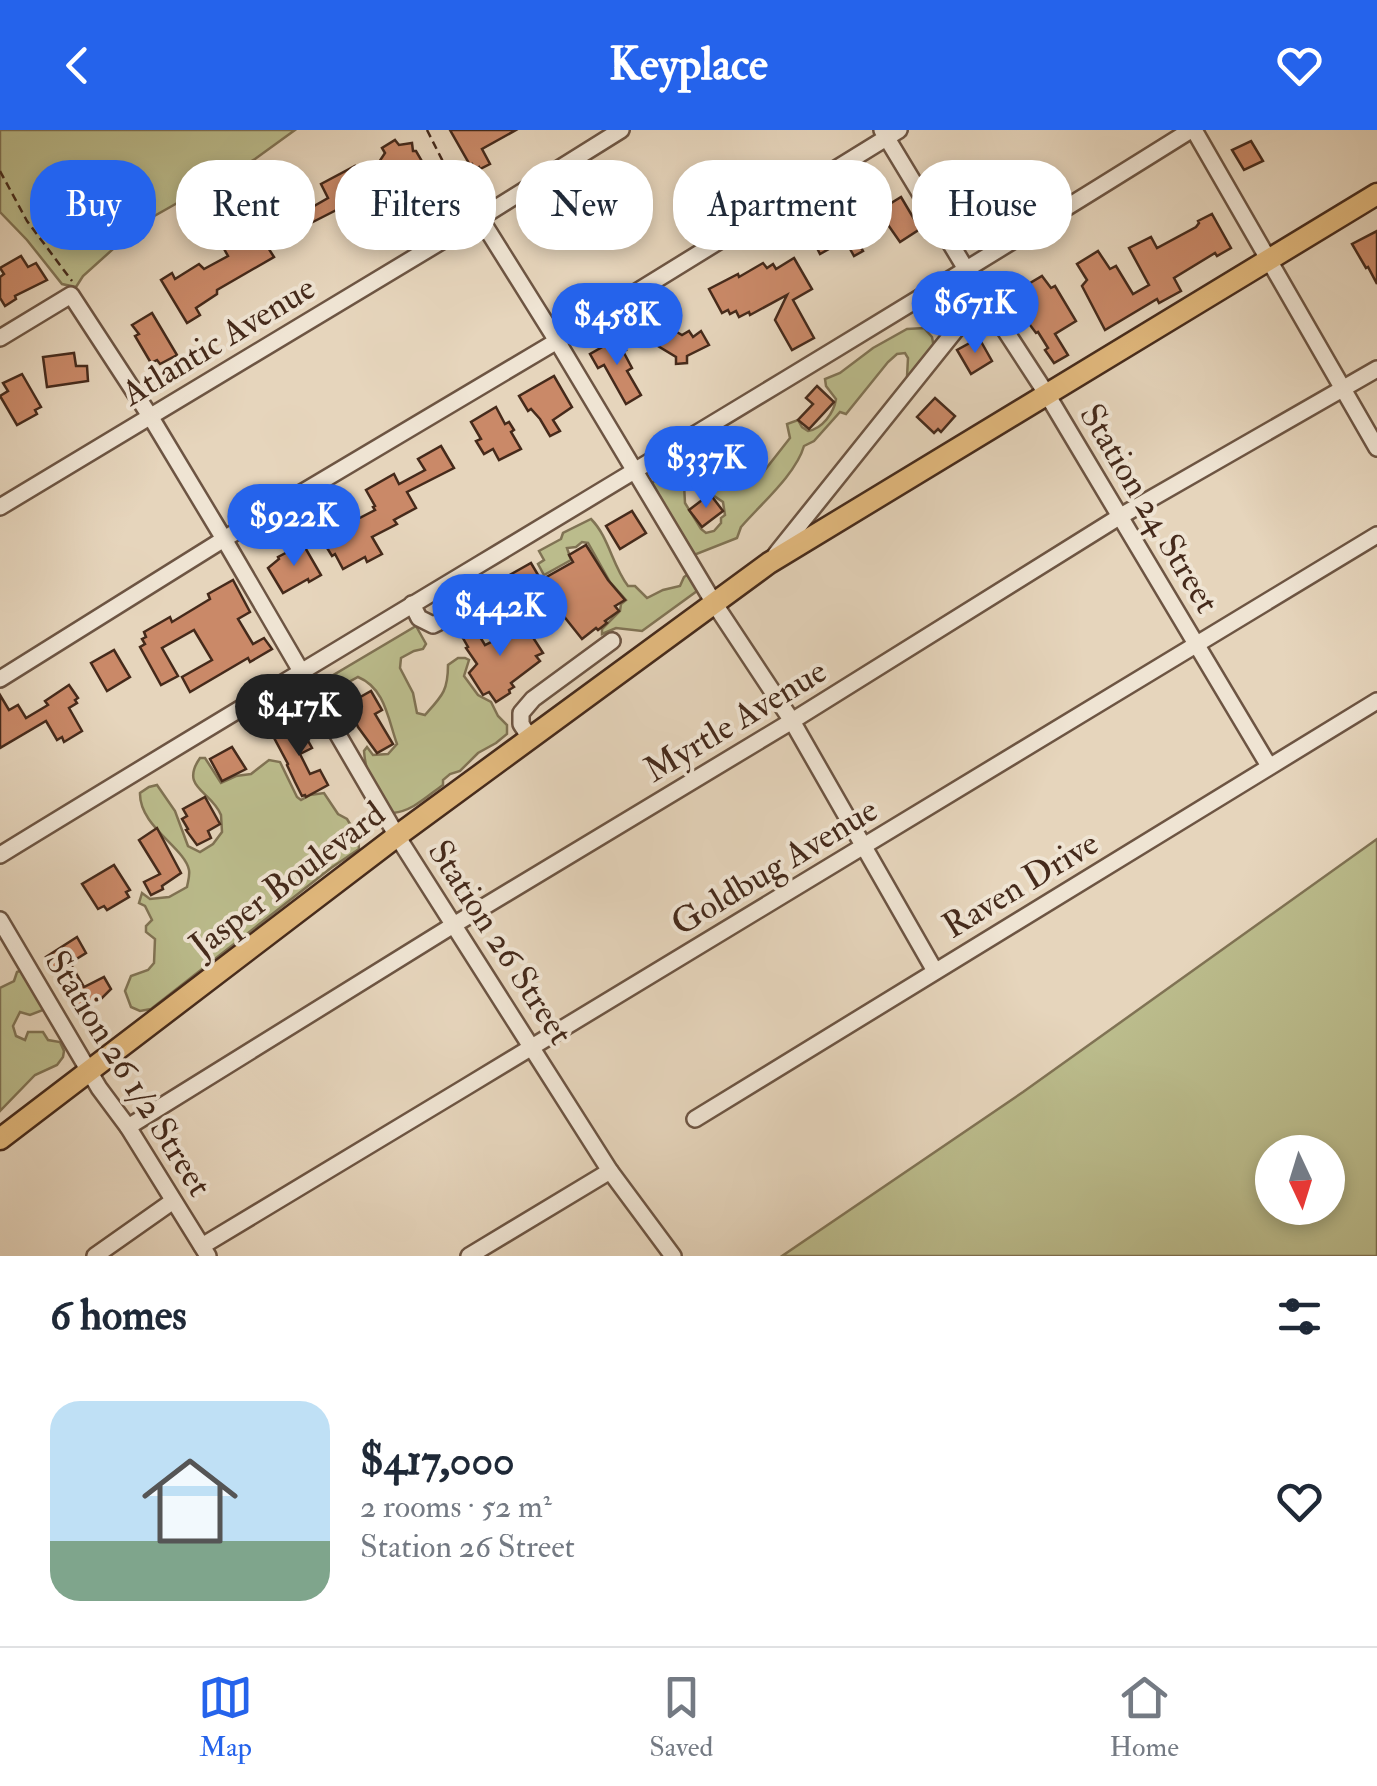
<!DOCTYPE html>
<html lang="en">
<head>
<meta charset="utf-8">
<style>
  :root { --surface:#fff; --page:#f6f6f7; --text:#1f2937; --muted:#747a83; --line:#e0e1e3; --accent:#2563eb }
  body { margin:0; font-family:"IM FELL Double Pica",serif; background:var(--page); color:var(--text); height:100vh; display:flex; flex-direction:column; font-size:38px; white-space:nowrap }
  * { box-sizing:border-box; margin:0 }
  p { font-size:32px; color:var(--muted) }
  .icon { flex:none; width:55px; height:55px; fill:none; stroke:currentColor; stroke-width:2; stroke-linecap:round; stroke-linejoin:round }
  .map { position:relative; height:1126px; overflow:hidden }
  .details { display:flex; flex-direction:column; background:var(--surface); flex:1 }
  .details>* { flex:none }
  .banner { position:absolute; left:30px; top:30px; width:1318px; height:90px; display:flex; gap:20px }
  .needle { width:65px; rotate:176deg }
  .controls { position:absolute; left:1255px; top:1005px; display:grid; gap:20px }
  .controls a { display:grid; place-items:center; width:90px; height:90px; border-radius:50%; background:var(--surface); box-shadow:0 5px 15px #0003; font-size:50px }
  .price { position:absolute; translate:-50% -85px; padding:0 22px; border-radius:35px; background:var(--accent); color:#fff; font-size:32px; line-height:65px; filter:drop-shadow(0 2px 5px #0008) }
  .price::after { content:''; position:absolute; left:50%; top:60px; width:30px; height:22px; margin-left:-15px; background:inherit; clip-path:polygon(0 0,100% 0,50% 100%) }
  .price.active { background:#222; color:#fff }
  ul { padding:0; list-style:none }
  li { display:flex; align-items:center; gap:30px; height:250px; padding:0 50px }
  li span { display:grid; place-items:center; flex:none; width:280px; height:200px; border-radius:30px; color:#555 }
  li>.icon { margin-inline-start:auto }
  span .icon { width:120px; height:120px; fill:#fffc; stroke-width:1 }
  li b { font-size:42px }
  h2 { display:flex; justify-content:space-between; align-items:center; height:120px; padding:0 50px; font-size:42px }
  .pill { padding:0 35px; border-radius:40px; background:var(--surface); box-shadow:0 5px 15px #0003; font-size:35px; line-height:90px }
  .pill.active { background:var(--accent); color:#fff }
  header { display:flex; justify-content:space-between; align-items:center; height:130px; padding:0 50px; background:var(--accent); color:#fff; font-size:45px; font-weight:800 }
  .dock { display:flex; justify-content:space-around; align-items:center; height:140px; border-top:2px solid var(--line); background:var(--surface); font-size:28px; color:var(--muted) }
  .dock a { display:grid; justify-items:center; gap:5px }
  .dock .active { color:var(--accent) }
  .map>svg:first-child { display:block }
  .green { fill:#bbbc8c; stroke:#807354; stroke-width:2.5; fill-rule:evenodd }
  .building { fill:#ca8968; stroke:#452a1b; stroke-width:2.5 }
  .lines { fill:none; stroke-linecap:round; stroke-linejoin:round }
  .minor-casing { stroke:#6d5543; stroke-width:20 }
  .major-casing { stroke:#452a1b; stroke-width:25 }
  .path { stroke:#452a1b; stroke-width:2.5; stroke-dasharray:8 5; stroke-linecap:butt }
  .minor { stroke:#efe4d3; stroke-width:15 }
  .major { stroke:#e3ba7e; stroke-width:20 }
  .labels { text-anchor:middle; stroke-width:8; stroke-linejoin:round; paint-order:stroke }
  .street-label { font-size:35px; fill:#452a1b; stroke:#efe4d3 }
</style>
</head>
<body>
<header><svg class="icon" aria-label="back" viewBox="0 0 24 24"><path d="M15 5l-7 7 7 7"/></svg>Keyplace<svg class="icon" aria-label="heart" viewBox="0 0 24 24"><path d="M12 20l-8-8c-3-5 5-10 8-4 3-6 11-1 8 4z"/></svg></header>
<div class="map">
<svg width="1377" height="1126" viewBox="0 0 1377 1126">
  <rect width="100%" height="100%" fill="#e6d5bc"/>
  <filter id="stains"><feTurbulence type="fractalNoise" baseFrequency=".002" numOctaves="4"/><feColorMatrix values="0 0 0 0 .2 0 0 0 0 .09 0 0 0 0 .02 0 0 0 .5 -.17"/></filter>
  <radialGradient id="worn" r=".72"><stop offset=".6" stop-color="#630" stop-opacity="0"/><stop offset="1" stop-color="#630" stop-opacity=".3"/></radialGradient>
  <g class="green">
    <polygon points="0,0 295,0 255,29 142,93 83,146 76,157 62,154 27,110 0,82"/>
    <path d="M 924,198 L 932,207 L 934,218 L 913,247 L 907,247 L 908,228 L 905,223 L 897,224 L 888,232 L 846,284 L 840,282 L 814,311 L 804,316 C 796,344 761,374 741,397 L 737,408 L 694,425 L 651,356 L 653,352 L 671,342 L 684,354 L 685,373 L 701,399 L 706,403 L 714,401 L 721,393 L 721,388 L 725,385 L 723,372 L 711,364 L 703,367 L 697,345 L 688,346 L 682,339 L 682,331 L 708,319 L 714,322 L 721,338 L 717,341 L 715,350 L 722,356 C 736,354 747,346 761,345 L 790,308 L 787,294 L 798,290 L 802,297 L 808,301 C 822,299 834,283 836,269 L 826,256 L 825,249 L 840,243 L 873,218 L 907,199 Z"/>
    <path d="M 591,389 C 609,407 612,435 628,456 L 635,456 L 647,468 L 663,460 L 680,456 L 684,447 L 690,443 L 698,452 L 697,461 L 642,501 L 616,498 L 602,504 L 602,499 L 620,481 L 621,474 L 626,470 L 610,452 L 588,413 L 582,412 L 576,417 L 567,418 L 571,430 L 544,445 L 538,434 L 544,430 L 539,421 L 561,409 L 563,403 Z"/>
    <path d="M 416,496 L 426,514 L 423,519 L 414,521 L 401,528 L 400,538 L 413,563 L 417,583 L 425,585 C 442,566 448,561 448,535 L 458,528 L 465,528 L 469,530 L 464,546 L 478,565 L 491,572 L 498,586 L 507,595 L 507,604 L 496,613 L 478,623 L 460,641 L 450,644 L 443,650 L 443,655 C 427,666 413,681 393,683 C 376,663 366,648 364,621 L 367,617 L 373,625 L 388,624 L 397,614 C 388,589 385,558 358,547 L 334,560 L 324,561 L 323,555 L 330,547 Z"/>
    <path d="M 200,628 L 205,628 L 221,653 L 236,646 L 251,644 L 269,630 L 280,632 L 297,667 L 301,670 L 310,665 L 324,663 L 338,684 L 347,689 L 358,707 L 359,719 L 331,738 L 151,879 L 140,881 L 131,877 L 125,861 L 131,846 L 148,840 L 154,833 L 155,809 L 146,802 L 146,796 L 152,790 L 145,776 L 139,773 L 142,763 L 150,769 L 169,767 L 187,757 C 188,751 190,746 189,740 C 185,718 139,696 140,663 L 149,657 L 157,655 L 175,681 L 188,716 L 200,722 L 213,714 L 222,702 C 222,701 221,686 221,685 C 212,661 179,658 200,628 Z"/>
    <path d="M 1377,709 L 1377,1126 L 782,1126 L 1023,962 ZM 1272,1022 L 1328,1022 L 1328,1078 L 1272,1078 Z"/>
    <polygon points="22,840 42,874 43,880 30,885 20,882 13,896 16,906 25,910 28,902 43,902 48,910 60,912 64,921 63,927 57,935 35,945 0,981 0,858 14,851 17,842"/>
  </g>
  <g class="building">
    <polygon points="450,0 516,0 482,19 490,34 480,39 479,37 475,39 472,34 470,35"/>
    <polygon points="395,10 399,15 412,13 413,21 416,21 423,33 390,53 379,32 385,23 382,18"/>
    <polygon points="1251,11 1263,31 1244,40 1232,20"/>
    <polygon points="970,32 984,56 970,64 972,68 968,70 976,83 965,90 952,71 952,64 943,47"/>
    <polygon points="355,36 369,59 348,70 350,73 305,96 295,101 293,97 265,113 274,127 217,160 217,164 196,178 200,185 187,193 161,150 172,143 175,149 199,134 204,139 228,126 223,117 265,93 260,85 290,68 294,73 301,69 307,80 328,68 321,54"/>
    <polygon points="901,67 920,99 900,112 884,89 856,103 852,96 865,89 858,76 869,71 875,83"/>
    <polygon points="833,76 839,86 842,85 863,121 854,126 845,110 820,124 804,92"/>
    <polygon points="1212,84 1231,118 1217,126 1215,123 1174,148 1181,161 1159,173 1157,169 1105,200 1082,156 1087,150 1077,134 1098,121 1110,139 1116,136 1133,164 1149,155 1129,118 1151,107 1157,118 1196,97 1199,93 1198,91"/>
    <polygon points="1377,101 1377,154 1368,137 1366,138 1352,114"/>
    <polygon points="21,126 28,137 36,133 47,150 15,166 16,169 5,176 0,168 0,147 4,144 0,138"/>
    <polygon points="794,128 812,159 793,170 814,208 792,220 775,190 787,165 750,185 749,182 739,187 736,181 730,184 728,180 722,183 709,159 738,144 739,147 763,133 767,138 773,134 776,139"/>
    <polygon points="1042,146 1051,158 1055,156 1076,191 1055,204 1068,225 1054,233 1045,220 1048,218 1038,202 1036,203 1018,179 1027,174 1020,159"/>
    <polygon points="152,183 177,225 160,234 157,230 151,233 135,206 139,204 132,195"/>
    <polygon points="675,201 682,205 689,201 693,207 701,201 709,215 687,226 687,233 676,234 676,227 658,216 665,204 671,207"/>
    <polygon points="620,207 626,220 623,221 632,238 627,241 641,265 626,274 604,235 598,238 590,224"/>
    <polygon points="979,208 992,231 971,244 957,220"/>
    <polygon points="74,223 76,236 87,236 88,251 47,257 43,227"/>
    <polygon points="22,244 41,277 35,280 37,284 17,295 0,266 8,261 3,253"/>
    <polygon points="554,246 572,277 553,290 560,301 550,306 540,289 531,279 528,281 519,266"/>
    <polygon points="817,256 834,272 809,299 798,290 813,274 806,268"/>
    <polygon points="935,268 955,286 941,302 938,299 934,303 917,287"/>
    <polygon points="496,277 505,294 509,292 514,300 511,302 521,319 499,330 493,319 484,324 476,311 481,309 471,292"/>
    <polygon points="740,305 753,333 735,343 732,339 725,343 714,319"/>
    <polygon points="441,316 454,338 407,362 416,378 394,390 397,394 372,407 382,424 367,432 365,427 343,439 335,424 332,426 321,408 375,380 373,377 375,376 366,360 394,344 399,354 425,340 418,329"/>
    <polygon points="710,364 723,381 702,397 689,380"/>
    <polygon points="632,381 646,403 620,419 606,396"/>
    <polygon points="303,414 321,445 309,452 308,449 283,463 268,438 279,429 278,427"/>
    <polygon points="586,415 608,450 625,470 615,476 619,481 605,491 607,493 598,500 596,498 582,509 562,484 554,489 552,485 529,501 499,451 531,433 541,450 573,432 569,425"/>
    <polygon points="233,450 250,482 238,489 253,514 264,508 272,519 250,532 248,528 190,562 182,547 212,530 194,500 162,518 178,546 161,555 140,517 145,514 142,509 146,507 144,502 170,487 172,492 210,469 208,464"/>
    <polygon points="469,489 485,515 525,495 543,523 536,526 540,531 511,553 514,557 509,560 510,563 496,572 489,562 483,565 469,543 477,534 466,518 468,517 456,496"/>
    <polygon points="114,520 130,547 107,561 91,533"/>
    <polygon points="69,555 78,568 75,570 77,573 69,578 82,601 64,612 62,607 57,610 46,591 0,618 0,565 9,580 18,575 26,588 48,575 45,571"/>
    <polygon points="371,561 382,580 375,584 393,614 377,623 358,597 348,574"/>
    <polygon points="297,591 312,618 300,624 310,644 320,640 328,655 306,667 305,665 302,666 295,652 287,635 288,634 272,604"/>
    <polygon points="232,617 246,639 222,651 210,629"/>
    <polygon points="205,667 220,694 208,701 211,708 197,715 186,700 188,699 182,689 187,686 183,679"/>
    <polygon points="157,698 181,743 162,756 163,759 151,765 144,752 160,744 139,710"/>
    <polygon points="114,735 130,760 126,762 129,767 107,780 104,776 98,779 82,754"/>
    <polygon points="77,807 86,823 70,833 84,857 104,847 111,859 101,869 78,882 46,827"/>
  </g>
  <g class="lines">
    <defs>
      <g id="minor">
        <polyline points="882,0 975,154 1048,266 1269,636"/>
        <polyline points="1194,0 1377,318"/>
        <polyline points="480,88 557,211 714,473 792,591 935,841"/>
        <polyline points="0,208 71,165 150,286 224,409 397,706 610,1041 673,1126"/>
        <polyline points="0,377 480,88 621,0"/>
        <polyline points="776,424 966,187 981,164"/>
        <polyline points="412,474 419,488 433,495 489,467 502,492"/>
        <polyline points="0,549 224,409 557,211 899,0"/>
        <polyline points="530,608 521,594 521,583 533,569 612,511"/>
        <path d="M 0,725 C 396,482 797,247 1191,0"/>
        <polyline points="0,790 99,958 128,997 208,1126"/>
        <polyline points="695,989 1377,571"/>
        <polyline points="128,997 447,799 792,591 1119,387 1377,239"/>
        <path d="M 202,1116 C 595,881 984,639 1377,405"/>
        <polyline points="95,1126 173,1071"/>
        <polyline points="469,1126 610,1041"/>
      </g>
      <polyline id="major" points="0,1009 397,706 769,433 1377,64"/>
    </defs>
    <use href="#minor" class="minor-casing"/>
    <use href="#major" class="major-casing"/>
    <g class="path">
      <polyline points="427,0 466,77"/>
      <polyline points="0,41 27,91 72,151"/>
    </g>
    <use href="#minor" class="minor"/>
    <use href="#major" class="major"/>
  </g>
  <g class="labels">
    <g class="street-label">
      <text transform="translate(218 210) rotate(-31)" y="12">Atlantic Avenue</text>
      <text transform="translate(1150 378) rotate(59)" y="12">Station 24 Street</text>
      <text transform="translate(735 590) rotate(-31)" y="12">Myrtle Avenue</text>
      <text transform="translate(774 736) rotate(-31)" y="12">Goldbug Avenue</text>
      <text transform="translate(287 749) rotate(-37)" y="12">Jasper Boulevard</text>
      <text transform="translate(1020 754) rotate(-31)" y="12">Raven Drive</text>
      <text transform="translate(501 812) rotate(57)" y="12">Station 26 Street</text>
      <text transform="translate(129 943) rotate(58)" y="12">Station 26 1/2 Street</text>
    </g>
  </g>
  <rect width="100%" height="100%" filter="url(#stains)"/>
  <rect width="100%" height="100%" fill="url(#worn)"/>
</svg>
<div class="controls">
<a><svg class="needle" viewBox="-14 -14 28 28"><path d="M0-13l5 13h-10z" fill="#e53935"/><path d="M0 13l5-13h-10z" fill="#747a83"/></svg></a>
</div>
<b class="price" style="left:975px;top:226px">$671K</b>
<b class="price" style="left:617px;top:238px">$458K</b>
<b class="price" style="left:706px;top:381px">$337K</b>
<b class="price" style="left:294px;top:439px">$922K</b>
<b class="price" style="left:500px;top:529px">$442K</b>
<b class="price active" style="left:299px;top:629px">$417K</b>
<div class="banner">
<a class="pill active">Buy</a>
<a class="pill">Rent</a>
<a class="pill">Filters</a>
<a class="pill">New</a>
<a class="pill">Apartment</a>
<a class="pill">House</a>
</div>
</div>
<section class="details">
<h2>6 homes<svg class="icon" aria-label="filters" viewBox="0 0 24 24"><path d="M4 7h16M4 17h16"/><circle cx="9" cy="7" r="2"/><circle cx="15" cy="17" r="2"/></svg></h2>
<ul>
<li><span style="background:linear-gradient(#bfe0f5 70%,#7fa58c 0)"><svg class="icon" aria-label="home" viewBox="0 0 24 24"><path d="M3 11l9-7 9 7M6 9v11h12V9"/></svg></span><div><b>$417,000</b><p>2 rooms · 52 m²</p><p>Station 26 Street</p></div><svg class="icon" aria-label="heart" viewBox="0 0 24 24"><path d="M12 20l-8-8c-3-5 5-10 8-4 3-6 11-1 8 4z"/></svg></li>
</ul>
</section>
<nav class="dock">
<a class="active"><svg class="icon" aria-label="map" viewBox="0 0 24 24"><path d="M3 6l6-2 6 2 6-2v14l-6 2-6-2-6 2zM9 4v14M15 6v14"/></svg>Map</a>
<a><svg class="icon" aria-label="saved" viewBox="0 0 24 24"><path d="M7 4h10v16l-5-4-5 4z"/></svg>Saved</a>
<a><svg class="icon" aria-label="home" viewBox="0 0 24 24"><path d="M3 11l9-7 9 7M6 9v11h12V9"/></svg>Home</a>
</nav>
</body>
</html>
